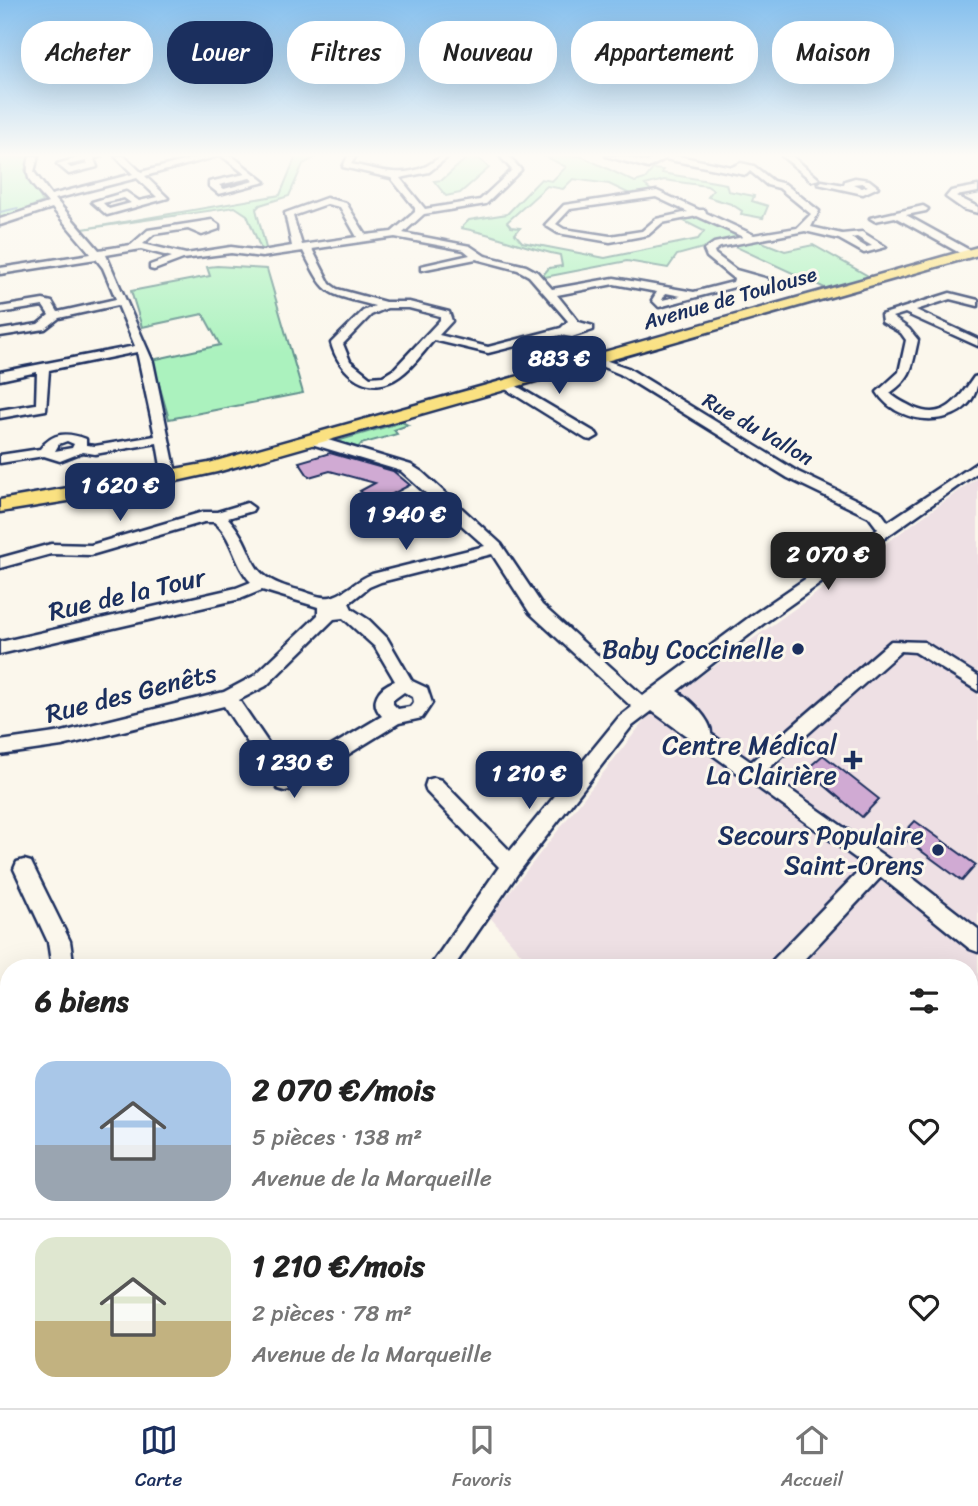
<!DOCTYPE html>
<html lang="fr">
<head>
<meta charset="utf-8">
<style>
  :root { --surface:#fff; --page:#f6f6f6; --text:#222; --muted:#767676; --line:#e0e0e0; --accent:#1b2f5e }
  body { margin:0; font-family:Sriracha,sans-serif; background:var(--page); color:var(--text); height:100vh; display:flex; flex-direction:column; font-size:26px; white-space:nowrap }
  * { box-sizing:border-box; margin:0 }
  p { font-size:23px; color:var(--muted) }
  .icon { flex:none; width:38px; height:38px; fill:none; stroke:currentColor; stroke-width:2; stroke-linecap:round; stroke-linejoin:round }
  .map { position:relative; flex:1; overflow:hidden }
  .sheet { position:absolute; left:0px; top:959px; width:978px; height:450px; display:flex; flex-direction:column; background:var(--surface); border-radius:28px 28px 0 0; box-shadow:0 7px 28px #0002 }
  .sheet>* { flex:none }
  .hud { position:absolute; left:21px; top:21px; width:936px; height:63px; display:flex; gap:14px }
  .price { position:absolute; translate:-50% -60px; padding:0 16px; border-radius:14px; background:var(--accent); color:#fff; font-size:23px; line-height:46px; filter:drop-shadow(0 2px 4px #0008) }
  .price::after { content:''; position:absolute; left:50%; top:42px; width:21px; height:16px; margin-left:-10px; background:inherit; clip-path:polygon(0 0,100% 0,50% 100%) }
  .price.selected { background:#222; color:#fff }
  ul { padding:0; list-style:none }
  li { display:flex; align-items:center; gap:21px; height:175px; padding:0 35px }
  li+li { border-top:2px solid var(--line) }
  li span { display:grid; place-items:center; flex:none; width:196px; height:140px; border-radius:21px; color:#555 }
  li>.icon { margin-inline-start:auto }
  span .icon { width:84px; height:84px; fill:#fffc; stroke-width:1 }
  li b { font-size:30px }
  h2 { display:flex; justify-content:space-between; align-items:center; height:84px; padding:0 35px; font-size:30px }
  .pill { padding:0 24px; border-radius:28px; background:var(--surface); box-shadow:0 7px 28px #0002; font-size:24px; line-height:63px }
  .pill.selected { background:var(--accent); color:#fff }
  .tab-bar { display:flex; justify-content:space-around; align-items:center; height:98px; border-top:2px solid var(--line); background:var(--surface); font-size:19px; color:var(--muted) }
  .tab-bar a { display:grid; justify-items:center; gap:4px }
  .tab-bar .selected { color:var(--accent) }
  .map>svg:first-child { display:block }
  .built { fill:#eee0e4 }
  .green { fill:#abf2be; stroke:#63908e; stroke-width:2 }
  .lines { fill:none; stroke-linecap:round; stroke-linejoin:round }
  .stream { stroke:#6491b9; stroke-width:2 }
  .building { fill:#d0aad3; stroke:#1b2f5e; stroke-width:2 }
  .minor-casing { stroke:#1b2f5e; stroke-width:5 }
  .major-casing { stroke:#1b2f5e; stroke-width:5 }
  .minor { fill:#fbf7ec; fill-rule:evenodd }
  .major { fill:#fae181; fill-rule:evenodd }
  .poi-dot { fill:#1b2f5e; stroke:#fbf7ec; stroke-width:2.5 }
  .labels { text-anchor:middle; stroke-width:6; stroke-linejoin:round; paint-order:stroke }
  .far-street-label { font-size:21px; fill:#1b2f5e; stroke:#fbf7ec }
  .street-label { font-size:26px; fill:#1b2f5e; stroke:#fbf7ec }
  .poi-label { font-size:26px; fill:#1b2f5e; stroke:#fbf7ec; text-anchor:end }
</style>
</head>
<body>
<div class="map">
<svg width="978" height="1408" viewBox="0 0 978 1408">
  <rect width="100%" height="100%" fill="#fbf7ec"/>
  <filter id="ink" filterUnits="userSpaceOnUse"><feTurbulence type="fractalNoise" baseFrequency=".0143" numOctaves="2"/><feDisplacementMap in="SourceGraphic" scale="14" xChannelSelector="R" yChannelSelector="G"/><feConvolveMatrix kernelMatrix="1 2 1 2 8 2 1 2 1" color-interpolation-filters="sRGB"/></filter>
  <g filter="url(#ink)">
    <g class="built">
      <polygon points="978,477 978,1408 600,1408 609,1400 970,1400 970,968 533,968 490,917 651,712"/>
      <polygon points="148,1400 296,1400 285,1408 142,1408"/>
    </g>
    <g class="green">
      <polygon points="29,156 25,170 43,202 0,219 0,158"/>
      <polygon points="296,156 318,156 303,164 289,196 260,205 256,209 267,252 262,252 247,215 235,207 83,229 280,195"/>
      <polygon points="469,156 481,160 489,168 460,193 446,196 434,181 442,180"/>
      <path d="M 545,156 L 581,156 L 635,182 L 645,179 L 653,169 L 663,170 L 662,173 L 726,184 L 728,191 L 754,196 L 752,201 L 768,206 L 763,218 L 741,214 L 742,211 L 731,204 L 708,197 L 713,190 L 707,186 L 664,180 L 645,185 L 653,192 L 632,195 L 609,184 L 573,179 L 563,189 L 547,186 L 507,222 L 511,227 L 520,228 L 515,234 L 522,242 L 605,258 L 698,239 L 704,231 L 680,219 L 702,216 L 743,237 L 677,255 L 668,268 L 627,261 L 545,277 L 542,276 L 549,268 L 562,266 L 560,255 C 525,248 495,234 461,228 L 469,220 L 507,214 L 541,179 L 552,181 L 566,167 Z"/>
      <polygon points="757,240 785,251 813,245 870,277 829,290 732,245"/>
      <polygon points="217,266 267,269 303,393 169,419 152,360 220,345 203,314 142,327 131,291 210,276 207,267"/>
      <polygon points="402,422 408,425 394,430 397,434 361,444 358,448 337,441"/>
    </g>
    <g class="lines">
      <polyline class="stream" points="0,212 18,208"/>
    </g>
    <g class="building">
      <polygon points="330,453 393,471 410,485 375,503 360,491 375,483 330,471 309,477 299,462"/>
      <polygon points="823,755 879,799 862,817 806,770"/>
      <polygon points="915,821 976,865 962,881 901,836"/>
    </g>
    <g class="lines">
      <defs>
        <g id="minor">
          <path d="M 30,156 L 38,156 L 34,172 L 51,195 L 133,174 L 115,156 L 124,156 L 141,172 L 203,156 L 218,156 L 145,176 L 168,198 L 107,215 L 92,202 L 126,192 L 139,201 L 157,197 L 137,178 L 55,199 L 99,250 L 131,245 L 148,230 L 212,220 L 219,225 L 219,229 L 202,235 L 188,229 L 154,234 L 143,244 L 186,254 L 231,247 L 262,251 L 292,246 L 285,213 L 326,198 L 346,203 L 366,235 L 392,232 L 415,212 L 415,208 L 391,178 L 343,167 L 348,156 L 356,156 L 351,164 C 375,169 401,178 424,167 C 434,163 437,156 449,156 L 429,172 L 400,178 L 425,209 L 480,200 L 512,170 L 500,156 L 509,156 L 521,170 L 486,204 L 424,214 L 403,233 L 470,246 L 485,256 L 526,266 L 537,272 L 552,289 L 614,278 L 694,292 L 733,282 L 734,279 L 707,257 L 704,250 L 714,243 L 743,237 L 697,216 L 662,223 L 648,235 L 610,242 L 558,233 L 545,225 L 564,205 L 657,191 L 699,210 L 705,210 L 706,213 L 754,235 L 797,228 L 811,214 L 779,188 L 767,185 L 750,171 L 746,175 L 665,159 L 648,168 L 606,156 L 622,156 L 647,162 L 657,156 L 678,156 L 732,167 L 741,163 L 754,166 L 773,181 L 785,184 L 819,211 L 811,227 L 842,234 L 862,232 L 886,247 L 864,253 L 839,239 L 805,231 L 720,247 L 714,251 L 715,254 L 736,270 L 768,279 L 768,283 L 753,287 L 742,285 L 659,307 L 652,300 L 657,292 L 614,284 L 557,295 L 579,322 L 593,326 L 593,330 L 572,337 L 560,335 L 488,353 L 434,340 C 423,352 413,367 400,376 C 370,398 339,374 331,343 L 363,311 L 375,306 C 324,292 327,298 303,251 L 262,257 L 231,253 L 183,259 L 154,270 L 150,269 L 150,265 L 172,257 L 141,249 L 106,255 L 153,362 L 177,478 L 170,482 L 163,478 L 157,443 L 95,454 L 83,452 L 60,461 L 44,456 L 0,463 L 0,455 L 40,449 C 53,432 67,432 86,439 L 86,445 L 95,446 L 155,436 L 137,352 L 49,370 L 46,410 L 0,418 L 0,410 L 36,404 L 37,372 L 0,380 L 0,372 L 135,346 L 118,305 L 59,318 L 45,329 L 0,336 L 0,330 L 38,324 L 49,315 L 43,306 L 0,313 L 0,307 L 43,300 L 52,302 L 58,312 L 116,299 L 103,268 L 96,259 L 0,274 L 0,268 L 91,254 L 52,208 L 0,225 L 0,219 L 48,203 C 33,185 23,181 30,156 ZM 656,197 L 688,212 L 656,219 L 642,231 L 610,236 L 564,229 L 556,224 L 570,209 ZM 124,198 L 131,203 L 109,209 L 103,203 ZM 327,204 L 340,207 L 357,237 L 302,245 L 293,216 ZM 395,237 L 464,250 L 470,255 L 421,266 L 421,270 L 476,259 L 518,270 L 529,276 L 568,321 L 561,328 L 488,347 L 439,335 L 452,321 L 449,312 L 409,302 L 385,302 L 337,289 L 330,284 L 312,249 ZM 857,237 L 872,246 L 866,247 L 851,238 ZM 666,293 L 681,296 L 662,300 ZM 387,308 L 409,308 L 440,316 L 440,320 L 393,370 L 383,376 L 370,377 L 350,361 L 343,344 L 371,315 ZM 67,441 L 74,444 L 72,448 L 55,451 L 59,444 Z"/>
          <path d="M 84,156 L 101,156 L 94,159 L 97,167 L 69,174 L 57,164 ZM 86,161 L 88,164 L 71,168 L 67,165 Z"/>
          <path d="M 222,156 L 232,156 L 265,182 L 219,194 L 209,186 L 209,182 L 245,174 ZM 250,178 L 254,181 L 224,189 L 219,185 Z"/>
          <polygon points="782,156 792,156 819,179 812,181"/>
          <path d="M 855,178 L 869,180 L 878,187 L 863,194 L 818,184 L 822,181 L 844,185 L 845,181 ZM 862,183 L 868,186 L 862,188 L 853,184 Z"/>
          <polygon points="978,186 978,192 956,196 978,207 978,213 963,209 946,197 951,191"/>
          <polygon points="923,206 928,209 926,211 906,215 973,252 973,256 965,256 895,217 875,221 870,218"/>
          <path d="M 950,293 L 978,300 L 978,306 L 950,299 L 916,310 L 978,339 L 978,346 L 905,313 L 892,317 L 909,329 L 918,340 C 912,366 913,377 890,393 C 897,400 905,403 914,408 C 944,421 958,400 974,377 L 978,376 C 978,430 900,431 877,392 L 899,372 L 906,340 L 901,333 L 882,322 L 881,315 Z"/>
          <path d="M 591,358 L 599,358 L 628,368 L 798,472 L 880,511 L 888,522 L 978,462 L 978,472 L 763,624 L 677,691 C 689,699 712,720 711,734 L 751,762 L 891,641 L 924,642 L 978,676 L 978,691 L 915,652 L 901,651 L 765,772 L 887,858 L 978,929 L 978,952 L 970,949 L 881,877 L 796,968 L 770,968 L 773,960 L 865,865 L 652,711 L 631,727 L 518,873 L 453,968 L 429,968 L 499,867 L 427,792 L 425,786 L 427,780 L 434,778 L 441,780 L 510,851 L 619,717 L 632,707 L 530,613 L 492,554 L 381,582 L 369,587 L 349,603 L 352,609 L 369,620 L 387,638 L 412,681 L 427,688 L 432,703 L 422,718 L 399,723 L 292,789 L 285,791 L 278,789 L 224,706 L 62,746 L 0,755 L 0,741 L 62,732 L 224,692 L 254,676 L 318,615 L 318,607 L 262,590 L 240,599 L 0,654 L 0,642 L 236,588 L 251,582 C 234,565 233,536 214,522 L 204,522 L 91,555 L 51,554 L 0,568 L 0,558 L 51,544 L 91,545 L 203,512 L 217,512 L 247,503 L 254,508 L 252,511 L 228,518 C 262,556 239,576 302,591 C 312,594 324,600 334,596 C 347,592 358,579 372,574 L 485,546 L 401,471 L 308,443 L 308,437 L 318,437 L 411,465 L 422,472 L 501,544 L 542,605 L 643,696 L 751,616 L 878,529 L 869,517 L 788,478 L 620,374 L 591,362 ZM 343,618 L 375,647 L 395,681 C 379,686 368,702 382,716 L 288,772 L 239,700 L 266,686 L 334,619 ZM 404,692 L 413,697 L 414,702 L 410,707 L 398,709 L 393,704 L 393,700 Z"/>
          <polygon points="508,381 596,433 598,436 591,440 586,439 504,388 502,385"/>
          <polygon points="24,860 31,862 70,941 74,968 52,968 48,942 14,869 17,862"/>
          <polygon points="106,1400 139,1400 135,1408 102,1408"/>
        </g>
        <polygon id="major" points="978,247 978,255 217,472 136,490 0,512 0,500 209,463"/>
      </defs>
      <use href="#minor" class="minor-casing"/>
      <use href="#major" class="major-casing"/>
      <use href="#minor" class="minor"/>
      <use href="#major" class="major"/>
    </g>
  </g>
  <linearGradient id="sky" x2="0" y2="1"><stop stop-color="#86c0ee"/><stop offset="0.44" stop-color="#fdfbf6"/><stop offset="1" stop-color="#fdfbf6" stop-opacity="0"/></linearGradient>
  <rect width="978" height="353" fill="url(#sky)"/>
  <g class="poi-dot">
    <circle cx="798" cy="649" r="7"/>
    <path d="M849.5 749.5h7v7h7v7h-7v7h-7v-7h-7v-7h7z"/>
    <circle cx="938" cy="850" r="7"/>
  </g>
  <g class="labels">
    <g class="far-street-label">
      <text transform="translate(730 298) rotate(-16)" y="7">Avenue de Toulouse</text>
      <text transform="translate(758 429) rotate(30)" y="7">Rue du Vallon</text>
    </g>
    <g class="street-label">
      <text transform="translate(127 594) rotate(-13)" y="9">Rue de la Tour</text>
      <text transform="translate(131 693) rotate(-14)" y="9">Rue des Genêts</text>
    </g>
    <g class="poi-label">
      <text x="784" y="658">Baby Coccinelle</text>
      <text x="837" y="754">Centre Médical<tspan x="837" dy="30">La Clairière</tspan></text>
      <text x="924" y="844">Secours Populaire<tspan x="924" dy="30">Saint-Orens</tspan></text>
    </g>
  </g>
</svg>
<b class="price" style="left:559px;top:396px">883 €</b>
<b class="price" style="left:120px;top:523px">1 620 €</b>
<b class="price" style="left:406px;top:552px">1 940 €</b>
<b class="price selected" style="left:828px;top:592px">2 070 €</b>
<b class="price" style="left:294px;top:800px">1 230 €</b>
<b class="price" style="left:529px;top:811px">1 210 €</b>
<div class="hud">
<a class="pill">Acheter</a>
<a class="pill selected">Louer</a>
<a class="pill">Filtres</a>
<a class="pill">Nouveau</a>
<a class="pill">Appartement</a>
<a class="pill">Maison</a>
</div>
<section class="sheet">
<h2>6 biens<svg class="icon" aria-label="filters" viewBox="0 0 24 24"><path d="M4 7h16M4 17h16"/><circle cx="9" cy="7" r="2"/><circle cx="15" cy="17" r="2"/></svg></h2>
<ul>
<li><span style="background:linear-gradient(#a9c7e8 60%,#9aa5b1 0)"><svg class="icon" aria-label="home" viewBox="0 0 24 24"><path d="M3 11l9-7 9 7M6 9v11h12V9"/></svg></span><div><b>2 070 €/mois</b><p>5 pièces · 138 m²</p><p>Avenue de la Marqueille</p></div><svg class="icon" aria-label="heart" viewBox="0 0 24 24"><path d="M12 20l-8-8c-3-5 5-10 8-4 3-6 11-1 8 4z"/></svg></li>
<li><span style="background:linear-gradient(#dfe7d0 60%,#c2b280 0)"><svg class="icon" aria-label="home" viewBox="0 0 24 24"><path d="M3 11l9-7 9 7M6 9v11h12V9"/></svg></span><div><b>1 210 €/mois</b><p>2 pièces · 78 m²</p><p>Avenue de la Marqueille</p></div><svg class="icon" aria-label="heart" viewBox="0 0 24 24"><path d="M12 20l-8-8c-3-5 5-10 8-4 3-6 11-1 8 4z"/></svg></li>
</ul>
</section>
</div>
<nav class="tab-bar">
<a class="selected"><svg class="icon" aria-label="map" viewBox="0 0 24 24"><path d="M3 6l6-2 6 2 6-2v14l-6 2-6-2-6 2zM9 4v14M15 6v14"/></svg>Carte</a>
<a><svg class="icon" aria-label="saved" viewBox="0 0 24 24"><path d="M7 4h10v16l-5-4-5 4z"/></svg>Favoris</a>
<a><svg class="icon" aria-label="home" viewBox="0 0 24 24"><path d="M3 11l9-7 9 7M6 9v11h12V9"/></svg>Accueil</a>
</nav>
</body>
</html>
